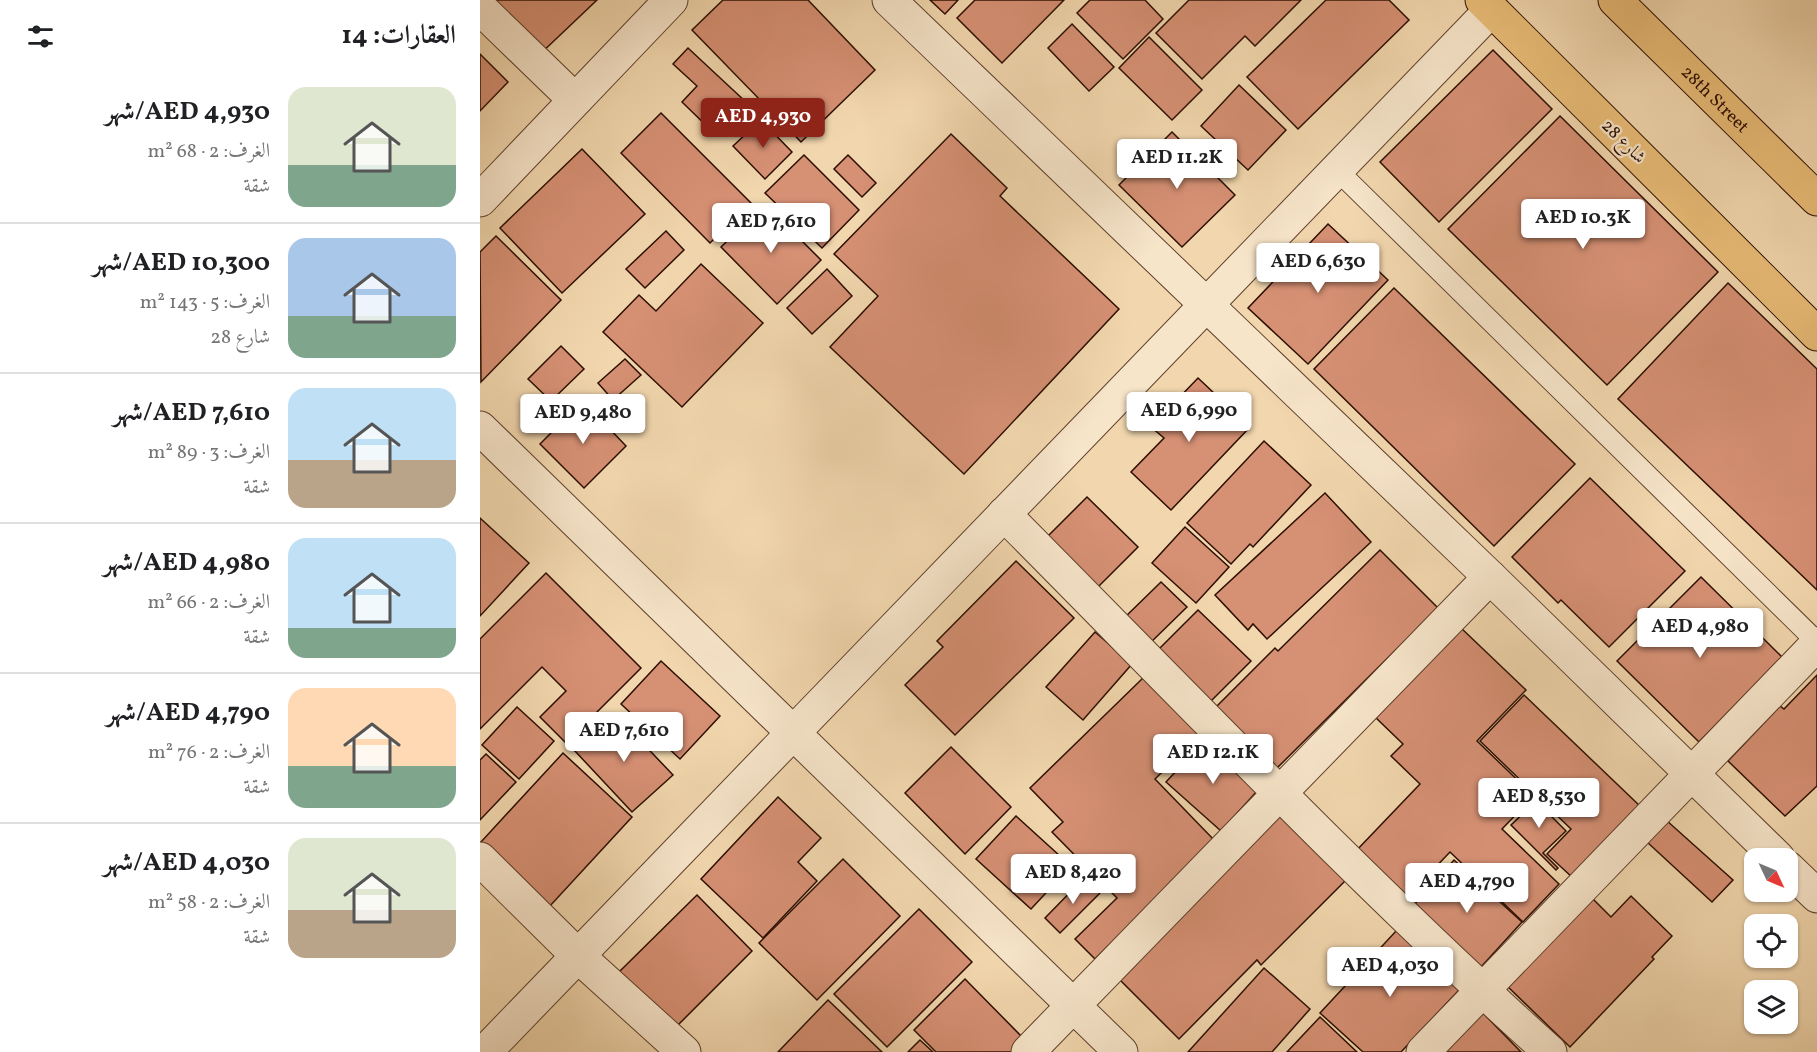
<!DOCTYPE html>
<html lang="ar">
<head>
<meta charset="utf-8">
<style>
  :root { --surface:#fff; --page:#f6f6f6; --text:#202124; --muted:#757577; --line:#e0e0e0; --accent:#8f2418 }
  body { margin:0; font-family:Vollkorn,Amiri,serif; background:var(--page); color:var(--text); direction:rtl; height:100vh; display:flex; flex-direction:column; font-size:22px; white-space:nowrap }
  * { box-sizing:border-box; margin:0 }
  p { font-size:20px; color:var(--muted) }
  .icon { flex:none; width:33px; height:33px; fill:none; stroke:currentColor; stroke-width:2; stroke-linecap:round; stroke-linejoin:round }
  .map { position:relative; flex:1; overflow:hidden; direction:ltr }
  .details { display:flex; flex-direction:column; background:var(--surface); width:480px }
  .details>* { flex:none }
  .needle { width:39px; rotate:134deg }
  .buttons { position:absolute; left:1264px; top:848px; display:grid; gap:12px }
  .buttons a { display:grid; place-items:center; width:54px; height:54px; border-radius:12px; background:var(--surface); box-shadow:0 2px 4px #0004; font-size:30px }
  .price { position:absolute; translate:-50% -51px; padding:0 14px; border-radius:6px; background:#fff; color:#222; font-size:20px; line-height:39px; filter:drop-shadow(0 2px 3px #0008) }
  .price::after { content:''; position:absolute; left:50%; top:36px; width:18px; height:14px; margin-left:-9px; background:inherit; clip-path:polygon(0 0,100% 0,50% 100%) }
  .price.active { background:var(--accent); color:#fff }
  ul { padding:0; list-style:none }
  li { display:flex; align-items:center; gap:18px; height:150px; padding:0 24px }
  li+li { border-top:2px solid var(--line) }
  li span { display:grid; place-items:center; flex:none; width:168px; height:120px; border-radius:18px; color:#555 }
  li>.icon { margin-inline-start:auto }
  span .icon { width:72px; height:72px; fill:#fffc; stroke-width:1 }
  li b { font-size:26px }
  h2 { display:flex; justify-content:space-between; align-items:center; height:72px; padding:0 24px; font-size:26px }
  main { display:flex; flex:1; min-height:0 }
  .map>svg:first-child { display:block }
  .building { fill:#d69074; stroke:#2c0e01; stroke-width:1.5 }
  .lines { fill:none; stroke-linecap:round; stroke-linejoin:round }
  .lane-casing { stroke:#5e402c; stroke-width:22 }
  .street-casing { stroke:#5e402c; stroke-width:35 }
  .primary-casing { stroke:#2c0e01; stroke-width:35 }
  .lane { stroke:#f7e5ca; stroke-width:20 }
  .street { stroke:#f7e5ca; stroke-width:33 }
  .primary { stroke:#e9bc77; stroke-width:33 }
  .labels { text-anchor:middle; stroke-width:4.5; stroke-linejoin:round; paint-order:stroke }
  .street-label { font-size:18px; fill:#2c0e01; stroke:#f7e5ca }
</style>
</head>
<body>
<main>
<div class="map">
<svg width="1337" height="1052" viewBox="0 0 1337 1052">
  <rect width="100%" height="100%" fill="#f2d7ae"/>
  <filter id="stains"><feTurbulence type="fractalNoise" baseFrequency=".00333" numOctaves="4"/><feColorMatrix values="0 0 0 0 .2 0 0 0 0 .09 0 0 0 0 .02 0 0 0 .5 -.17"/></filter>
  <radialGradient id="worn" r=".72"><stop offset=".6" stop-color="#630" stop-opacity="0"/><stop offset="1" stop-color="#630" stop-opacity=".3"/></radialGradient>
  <g class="building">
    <polygon points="4,0 117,0 57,57"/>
    <polygon points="243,0 328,0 395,70 321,142 212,30"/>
    <polygon points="450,0 478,0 465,14"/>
    <polygon points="495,0 584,0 522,63 477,18"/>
    <polygon points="610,0 665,0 683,19 643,59 597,13"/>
    <polygon points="709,0 821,0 775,46 765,36 722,79 676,33"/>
    <polygon points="846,0 909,0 929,20 818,129 767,77"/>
    <polygon points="592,24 634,67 609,91 568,48"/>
    <polygon points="669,37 722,90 692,120 639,68"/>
    <polygon points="208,48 267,103 237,136 202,102 217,86 193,64"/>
    <polygon points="1013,50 1072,109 959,222 900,162"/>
    <polygon points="0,54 28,82 0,111"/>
    <polygon points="759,85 806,130 768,170 721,126"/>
    <polygon points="181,113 271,203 230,243 141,153"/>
    <polygon points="1080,116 1238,272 1127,385 968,229"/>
    <polygon points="281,120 312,152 285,179 253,146"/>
    <polygon points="692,132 755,195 702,247 639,185"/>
    <polygon points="471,134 527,188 520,196 639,309 484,474 350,347 398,296 354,254"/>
    <polygon points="102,149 165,214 82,293 20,228"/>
    <polygon points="324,155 379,210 342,248 285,193"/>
    <polygon points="368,155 396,183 382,197 354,169"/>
    <polygon points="285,204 341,260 297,304 241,247"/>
    <polygon points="848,224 908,280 828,364 768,308"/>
    <polygon points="186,231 204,250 165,288 146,269"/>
    <polygon points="16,236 81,300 1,382 0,252"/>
    <polygon points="221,264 283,323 202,407 123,332 159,295 176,311"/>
    <polygon points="347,269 372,296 332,334 307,308"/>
    <polygon points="1248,283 1337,369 1337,590 1138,399"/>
    <polygon points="914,288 1095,464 1014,546 834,369"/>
    <polygon points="81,346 104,369 71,401 48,379"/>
    <polygon points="145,359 161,375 133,400 118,383"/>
    <polygon points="718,378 770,427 691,510 651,472 684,438 671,427"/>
    <polygon points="103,401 146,446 104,488 60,444"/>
    <polygon points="784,441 831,485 773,547 770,544 751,564 707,523"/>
    <polygon points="1110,478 1205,571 1129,647 1081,600 1078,603 1032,557"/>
    <polygon points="845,493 891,542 787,639 773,624 768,630 735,595"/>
    <polygon points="607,497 658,547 617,588 567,537"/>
    <polygon points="0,518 49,563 0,616"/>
    <polygon points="705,527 749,567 716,603 672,563"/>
    <polygon points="900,550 958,608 792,773 732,711 795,648 798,651"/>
    <polygon points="536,561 594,618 475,735 425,685 463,647 457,641"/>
    <polygon points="66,573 161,668 86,743 60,717 86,691 62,667 0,729 0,639"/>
    <polygon points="1221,577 1302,657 1219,742 1137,661"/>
    <polygon points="681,582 707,607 666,647 640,622"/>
    <polygon points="718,610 771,661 728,704 676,652"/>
    <polygon points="980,627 1046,690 997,741 1054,796 1022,829 1079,884 1043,922 970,852 925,899 875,852 940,784 911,756 923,744 894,716"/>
    <polygon points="615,632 652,664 603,720 566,687"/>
    <polygon points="181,661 240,716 200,759 141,704"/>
    <polygon points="1337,675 1337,786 1305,816 1248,761 1300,706 1304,709"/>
    <polygon points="664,677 720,735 675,779 735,841 615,959 595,939 637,898 572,832 583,822 550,788"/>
    <polygon points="1044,695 1161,807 1093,878 1067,854 1091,829 1000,741"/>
    <polygon points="37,707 74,741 39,779 2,745"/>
    <polygon points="135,714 193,775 152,812 95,751"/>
    <polygon points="725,740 779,789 741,831 686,782"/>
    <polygon points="471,747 531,807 485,854 425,793"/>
    <polygon points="83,753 152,817 69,907 0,843"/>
    <polygon points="6,754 36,782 0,820 0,760"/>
    <polygon points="298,797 341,838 318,862 337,881 283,938 221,879"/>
    <polygon points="1056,801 1086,831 1063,853 1078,868 1076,870 1031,825"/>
    <polygon points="800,815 866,880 781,965 777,960 699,1039 638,978"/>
    <polygon points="536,816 591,866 551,909 496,859"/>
    <polygon points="1186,820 1253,880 1232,902 1167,842"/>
    <polygon points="363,859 420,916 337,1000 279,943"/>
    <polygon points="974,860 1042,922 1001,967 933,906"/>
    <polygon points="606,876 621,892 580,933 565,918"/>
    <polygon points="217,895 272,951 194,1029 138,973"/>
    <polygon points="1109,895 1131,917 1151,896 1192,936 1172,957 1174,959 1090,1047 1024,983"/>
    <polygon points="439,909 492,962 407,1047 354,994"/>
    <polygon points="917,930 980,989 921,1052 883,1052 840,1013"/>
    <polygon points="784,968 830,1009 792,1052 708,1052"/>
    <polygon points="485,979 546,1041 534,1052 456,1052 434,1030"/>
    <polygon points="348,1000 402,1052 298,1052"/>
    <polygon points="1002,1012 1041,1052 961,1052"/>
    <polygon points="840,1017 877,1052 807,1052"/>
    <polygon points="440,1040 453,1052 428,1052"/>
  </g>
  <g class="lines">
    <defs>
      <polyline id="lane" points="858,171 1337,642"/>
      <g id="street">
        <polyline points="409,0 1010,577 1298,858"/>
        <polyline points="0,8 95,100"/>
        <polyline points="0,200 191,0"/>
        <polyline points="0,428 641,1052"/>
        <path d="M 524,514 C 704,695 880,881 1070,1052"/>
        <polyline points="0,859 98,956 204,1052"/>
        <polyline points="1308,868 1337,896"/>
        <polyline points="5,1052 1011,10"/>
        <polyline points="548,1052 1010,577"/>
        <polyline points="943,1052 1337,644"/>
      </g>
      <g id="primary">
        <polyline points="1002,0 1337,334"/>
        <path id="s1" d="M 1135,0 L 1337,199"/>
      </g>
    </defs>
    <use href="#lane" class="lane-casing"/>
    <use href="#street" class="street-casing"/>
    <use href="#primary" class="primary-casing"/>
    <use href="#lane" class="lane"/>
    <use href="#street" class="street"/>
    <use href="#primary" class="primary"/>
  </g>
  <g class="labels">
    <g class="street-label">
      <text dy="6" stroke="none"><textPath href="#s1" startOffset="141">28th Street</textPath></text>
      <text transform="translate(1144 141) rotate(45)" y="6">شارع 28</text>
    </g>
  </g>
  <rect width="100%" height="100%" filter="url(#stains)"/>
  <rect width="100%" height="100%" fill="url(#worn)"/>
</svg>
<div class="buttons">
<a><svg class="needle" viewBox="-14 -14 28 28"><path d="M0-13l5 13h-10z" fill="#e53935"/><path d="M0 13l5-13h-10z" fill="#757577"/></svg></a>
<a><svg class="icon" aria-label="locate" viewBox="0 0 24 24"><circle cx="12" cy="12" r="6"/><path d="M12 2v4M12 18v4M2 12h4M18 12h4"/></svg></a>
<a><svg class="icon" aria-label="layers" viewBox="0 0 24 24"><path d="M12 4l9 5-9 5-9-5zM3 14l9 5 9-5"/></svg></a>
</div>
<b class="price active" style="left:283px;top:149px">AED 4,930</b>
<b class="price" style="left:697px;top:190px">AED 11.2K</b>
<b class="price" style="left:1103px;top:250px">AED 10.3K</b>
<b class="price" style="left:291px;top:254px">AED 7,610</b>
<b class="price" style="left:838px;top:294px">AED 6,630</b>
<b class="price" style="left:709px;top:443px">AED 6,990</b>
<b class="price" style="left:103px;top:445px">AED 9,480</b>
<b class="price" style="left:1220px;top:659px">AED 4,980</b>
<b class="price" style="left:144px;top:763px">AED 7,610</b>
<b class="price" style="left:733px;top:785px">AED 12.1K</b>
<b class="price" style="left:1059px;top:829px">AED 8,530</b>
<b class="price" style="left:593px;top:905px">AED 8,420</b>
<b class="price" style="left:987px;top:914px">AED 4,790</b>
<b class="price" style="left:910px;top:998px">AED 4,030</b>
</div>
<section class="details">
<h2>العقارات: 14<svg class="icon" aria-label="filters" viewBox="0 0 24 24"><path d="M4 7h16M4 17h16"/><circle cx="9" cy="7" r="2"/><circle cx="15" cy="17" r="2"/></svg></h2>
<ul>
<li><span style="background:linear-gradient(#dfe7d0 65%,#7fa58c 0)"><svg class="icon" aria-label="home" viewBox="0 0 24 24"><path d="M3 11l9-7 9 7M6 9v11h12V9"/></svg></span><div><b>AED 4,930/شهر</b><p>الغرف: 2 · 68 m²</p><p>شقة</p></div></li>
<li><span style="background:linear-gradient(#a9c7e8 65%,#7fa58c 0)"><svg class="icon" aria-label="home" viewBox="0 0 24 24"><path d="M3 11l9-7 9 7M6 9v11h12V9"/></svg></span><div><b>AED 10,300/شهر</b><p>الغرف: 5 · 143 m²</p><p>شارع 28</p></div></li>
<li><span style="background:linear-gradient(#bfe0f5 60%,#b9a48a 0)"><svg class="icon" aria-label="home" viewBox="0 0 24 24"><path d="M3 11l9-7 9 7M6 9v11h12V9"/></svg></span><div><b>AED 7,610/شهر</b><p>الغرف: 3 · 89 m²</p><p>شقة</p></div></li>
<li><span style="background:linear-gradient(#bfe0f5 75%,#7fa58c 0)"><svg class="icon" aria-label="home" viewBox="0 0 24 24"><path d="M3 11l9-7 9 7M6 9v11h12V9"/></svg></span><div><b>AED 4,980/شهر</b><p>الغرف: 2 · 66 m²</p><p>شقة</p></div></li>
<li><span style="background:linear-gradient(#ffd9b3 65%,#7fa58c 0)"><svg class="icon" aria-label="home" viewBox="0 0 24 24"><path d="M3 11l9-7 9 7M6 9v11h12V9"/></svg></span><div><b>AED 4,790/شهر</b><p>الغرف: 2 · 76 m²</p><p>شقة</p></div></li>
<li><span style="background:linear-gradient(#dfe7d0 60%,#b9a48a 0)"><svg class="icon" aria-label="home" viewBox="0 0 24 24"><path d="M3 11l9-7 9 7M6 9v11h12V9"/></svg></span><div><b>AED 4,030/شهر</b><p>الغرف: 2 · 58 m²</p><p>شقة</p></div></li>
</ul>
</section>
</main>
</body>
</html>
